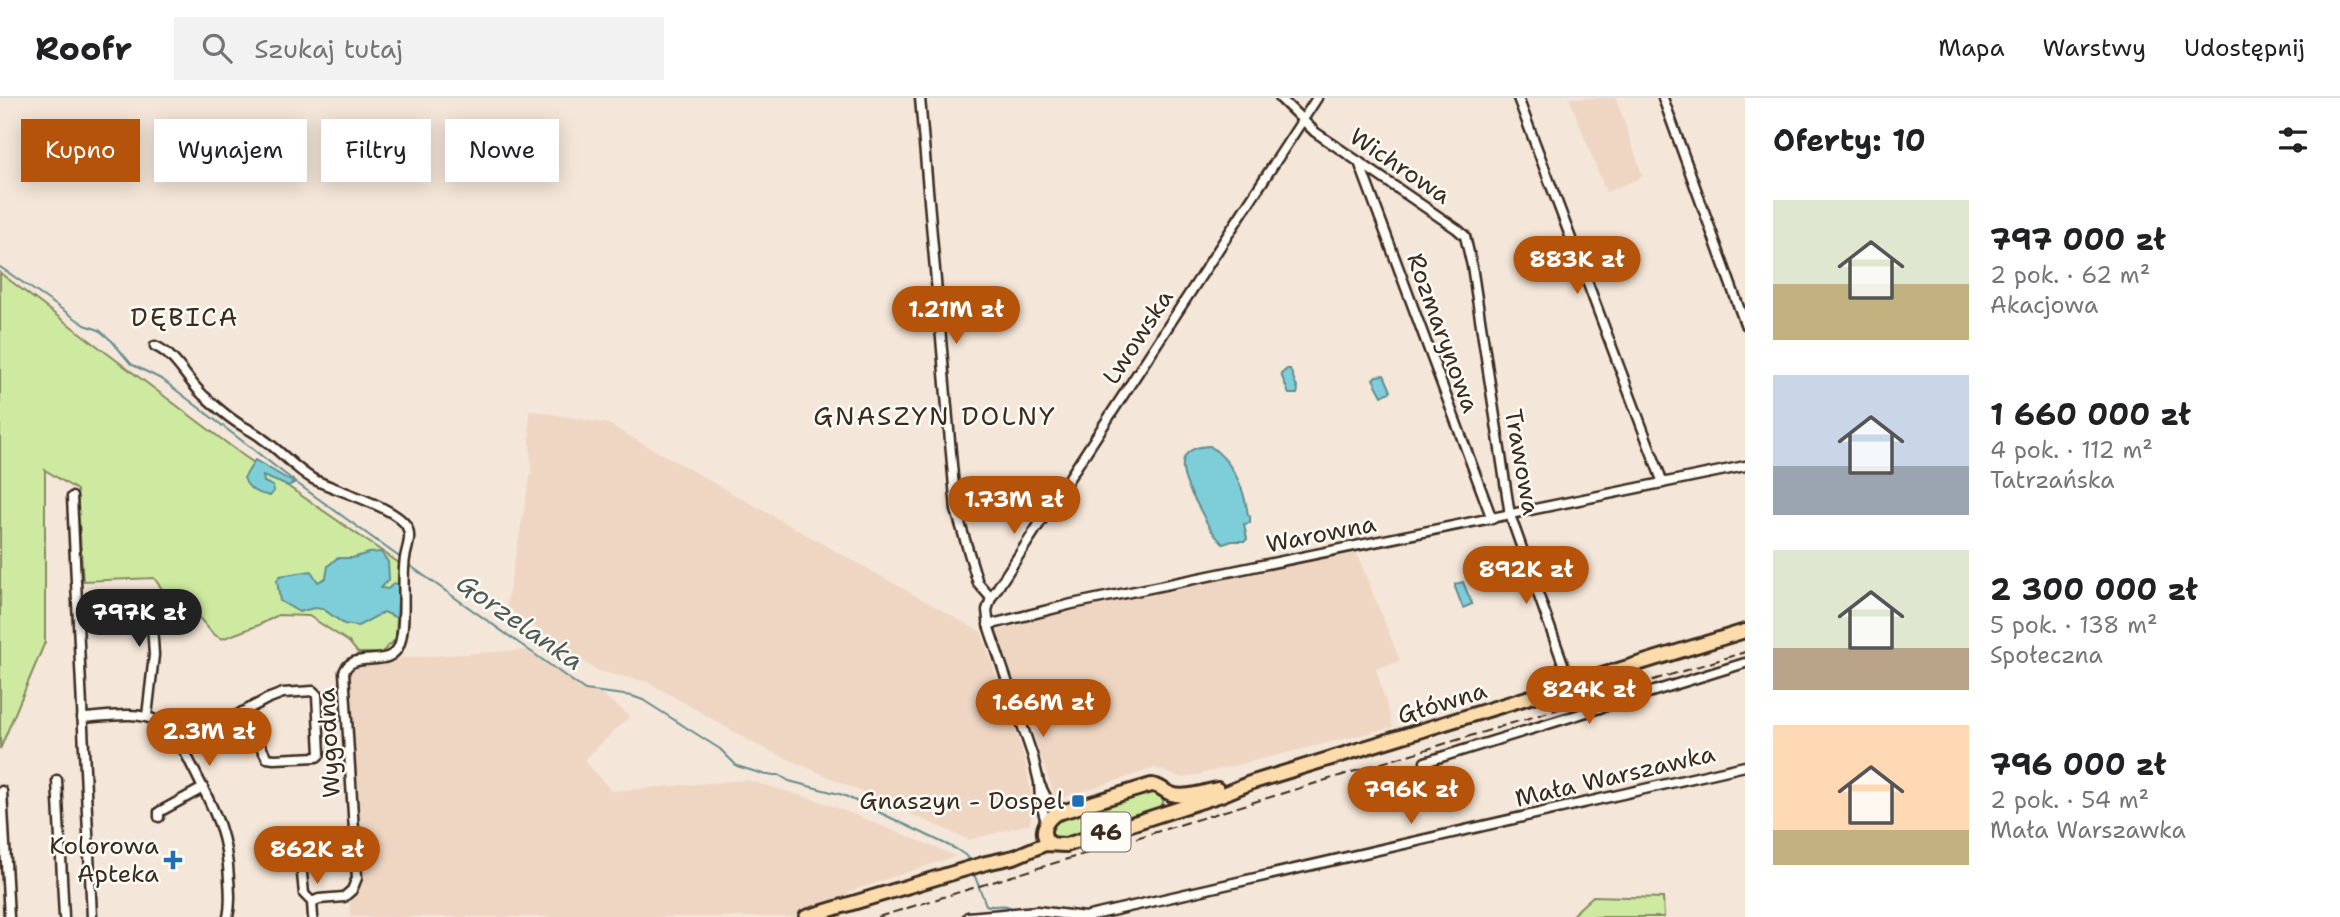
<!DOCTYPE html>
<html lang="pl">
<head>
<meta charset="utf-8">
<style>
  :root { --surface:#fff; --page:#f2f2f2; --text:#202124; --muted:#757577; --line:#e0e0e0; --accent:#b45309 }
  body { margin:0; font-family:"Shantell Sans",sans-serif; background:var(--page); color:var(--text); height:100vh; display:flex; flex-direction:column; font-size:26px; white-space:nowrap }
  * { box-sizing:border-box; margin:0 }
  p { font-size:23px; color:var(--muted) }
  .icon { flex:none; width:38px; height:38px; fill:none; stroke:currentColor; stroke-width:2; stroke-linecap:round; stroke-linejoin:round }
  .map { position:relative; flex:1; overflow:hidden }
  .side { display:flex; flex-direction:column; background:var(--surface); width:595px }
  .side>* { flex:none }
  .hud { position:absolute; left:21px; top:21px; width:665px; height:63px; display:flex; gap:14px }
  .price { position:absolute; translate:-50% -60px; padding:0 16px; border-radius:24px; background:var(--accent); color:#fff; font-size:23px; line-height:46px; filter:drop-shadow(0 2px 4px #0008) }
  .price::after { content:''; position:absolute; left:50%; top:42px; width:21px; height:16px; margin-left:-10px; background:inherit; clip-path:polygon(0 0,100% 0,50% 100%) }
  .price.current { background:#222; color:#fff }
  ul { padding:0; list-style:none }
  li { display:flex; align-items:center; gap:21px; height:175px; padding:0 28px }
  li span { display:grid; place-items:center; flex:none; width:196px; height:140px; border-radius:0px; color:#555 }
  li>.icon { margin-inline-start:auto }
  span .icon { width:84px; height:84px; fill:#fffc; stroke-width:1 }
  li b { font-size:30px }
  h2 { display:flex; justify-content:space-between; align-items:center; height:84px; padding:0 28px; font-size:30px }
  .tag { padding:0 24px; border-radius:0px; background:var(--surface); box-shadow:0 4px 18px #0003; font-size:24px; line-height:63px }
  .tag.current { background:var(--accent); color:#fff }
  header { display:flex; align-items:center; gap:42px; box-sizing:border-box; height:98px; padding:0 35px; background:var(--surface); border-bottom:2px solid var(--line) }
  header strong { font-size:33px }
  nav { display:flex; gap:38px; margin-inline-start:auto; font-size:24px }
  .search { width:490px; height:63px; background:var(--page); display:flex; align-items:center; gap:18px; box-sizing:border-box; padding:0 24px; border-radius:0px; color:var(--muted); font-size:26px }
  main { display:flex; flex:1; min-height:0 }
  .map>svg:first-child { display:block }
  .built { fill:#eed6c3 }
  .green { fill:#ceeaa1; stroke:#848a60; stroke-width:2 }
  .water { fill:#7eced9; stroke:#638c8e; stroke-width:2 }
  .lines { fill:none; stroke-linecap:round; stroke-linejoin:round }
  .stream { stroke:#638c8e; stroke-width:2 }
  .minor-casing { stroke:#3b2a1e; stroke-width:13 }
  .primary-casing { stroke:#3b2a1e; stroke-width:18 }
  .minor { stroke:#fdfcf7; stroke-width:8 }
  .primary { stroke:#fddcac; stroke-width:12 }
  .rail { stroke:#3b2a1e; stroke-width:2; stroke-dasharray:10 5; stroke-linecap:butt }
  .poi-dot { fill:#1f6fb2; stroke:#fdfcf7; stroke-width:2.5 }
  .labels { text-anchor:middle; stroke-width:5; stroke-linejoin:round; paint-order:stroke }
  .shield { fill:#fdfcf7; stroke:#75695f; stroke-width:2 }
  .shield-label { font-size:23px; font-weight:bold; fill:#3b2a1e }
  .street-label { font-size:24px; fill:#3b2a1e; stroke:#fdfcf7 }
  .poi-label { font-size:24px; fill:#3b2a1e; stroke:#fdfcf7; text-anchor:end }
  .neighbourhood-label { font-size:26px; letter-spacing:2px; fill:#3b2a1e; stroke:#fdfcf7 }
  .water-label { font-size:26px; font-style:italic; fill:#4f5b56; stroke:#fdfcf7 }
</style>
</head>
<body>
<header>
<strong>Roofr</strong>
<div class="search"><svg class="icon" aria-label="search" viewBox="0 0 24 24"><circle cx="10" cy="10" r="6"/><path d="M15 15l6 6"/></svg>Szukaj tutaj</div>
<nav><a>Mapa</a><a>Warstwy</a><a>Udostępnij</a></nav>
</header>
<main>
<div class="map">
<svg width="1745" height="819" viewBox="0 0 1745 819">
  <rect width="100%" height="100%" fill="#f4e6d8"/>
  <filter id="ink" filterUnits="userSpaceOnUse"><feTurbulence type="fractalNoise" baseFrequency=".0143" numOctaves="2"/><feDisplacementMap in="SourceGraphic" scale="14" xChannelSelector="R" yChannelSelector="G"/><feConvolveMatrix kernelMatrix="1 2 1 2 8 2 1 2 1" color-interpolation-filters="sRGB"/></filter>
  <g filter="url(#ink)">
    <g class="built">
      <polygon points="1569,0 1616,0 1643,79 1606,94"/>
      <polygon points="529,312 608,326 981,534 1024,658 1034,710 1029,726 969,742 757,647 648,584 598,573 506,509 531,374"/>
      <polygon points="1356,453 1400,563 1376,571 1393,629 1183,680 1155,670 1056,702 997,533 1059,515"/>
      <polygon points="526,552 585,592 600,595 630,618 584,662 611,693 747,682 820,703 956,758 848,794 852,806 812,819 350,819 349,796 356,786 346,568 354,563"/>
    </g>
    <g class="green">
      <polygon points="0,175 244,358 399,465 396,541 381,555 358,555 349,544 309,518 278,517 259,527 222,541 213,536 188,506 175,509 154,480 83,483 77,392 45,372 45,544 0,651"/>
      <path d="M 1145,692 L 1163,698 L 1163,705 L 1155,714 L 1066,743 L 1050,740 C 1049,730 1051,726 1059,721 Z"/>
      <polygon points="1593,798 1663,800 1664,819 1570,819"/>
    </g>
    <g class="water">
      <polygon points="1287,271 1290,271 1298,292 1297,296 1289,296 1281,276"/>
      <polygon points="1384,277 1391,293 1382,298 1373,281 1376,278"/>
      <path d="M 1210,348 C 1233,364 1244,389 1248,417 L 1250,418 L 1250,425 L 1244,426 L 1247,441 L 1245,443 L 1232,443 L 1223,446 C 1208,431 1206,422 1196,404 C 1182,380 1170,349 1210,348 Z"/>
      <path d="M 255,362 L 294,385 L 288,388 L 263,378 L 264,384 L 273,388 L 274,393 L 270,398 C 257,395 249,393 244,380 Z"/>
      <polygon points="381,454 388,464 389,481 381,490 388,491 394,485 399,487 397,520 384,514 358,528 344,526 323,511 314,510 299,514 280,503 277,482 280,478 311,473 318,484 326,480 328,468 337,460 352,460 369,455"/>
      <polygon points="1463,484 1472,506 1463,510 1455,489 1455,486"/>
    </g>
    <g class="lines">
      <g class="stream">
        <polyline points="0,169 85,227 99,232 112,243 131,266 163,282 298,386 402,461"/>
        <polyline points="409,467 585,592 632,598 643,602 720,651 737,668 766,677 779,677 789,683 843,697 956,751 968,759 970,764"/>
        <path d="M 974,776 L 986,807 C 998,811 1003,803 1015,812"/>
      </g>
      <defs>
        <g id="minor">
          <polyline points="920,0 956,412 978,485 991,500"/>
          <polyline points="1280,0 1315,34 1457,131 1465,138 1472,168 1510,417 1571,588"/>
          <polyline points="1518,0 1663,385"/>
          <polyline points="1663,0 1745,226"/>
          <polyline points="1359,64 1492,421"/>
          <path d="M 155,248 C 176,257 186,281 203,297 C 213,306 224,316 236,324 C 245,330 255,334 263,341 C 281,353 294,370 313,381 C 334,392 397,409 407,429 C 412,439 407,449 405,460 C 401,485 407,521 400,545 C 391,574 353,550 344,574 L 357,780 L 352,792 L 344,799 L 319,801 L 312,804"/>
          <polyline points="72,399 92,819"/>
          <polyline points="988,527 1072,506 1745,368"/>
          <polyline points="147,618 154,557 152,526 173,509"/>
          <path d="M 82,620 C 105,619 136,612 157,623 C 177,633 185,655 195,674 C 215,714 227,735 229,781 C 230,794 231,806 228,819"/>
          <polyline points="181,647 267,601 283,595 313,593 317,597 320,656 317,659 274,661 267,660 242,614"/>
          <polyline points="1425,664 1745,565"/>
          <polyline points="57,682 64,819"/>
          <polyline points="1040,687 1049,705 1061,714"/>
          <polyline points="2,693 9,819"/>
          <polyline points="159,719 159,714 203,690"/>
          <polyline points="1046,724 1040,702 1039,684 1033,659 989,530 987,512 991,500 1317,0"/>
          <polyline points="300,755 304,796 312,804 313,819"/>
          <polyline points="968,819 1037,813 1085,819 1745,668"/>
        </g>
        <g id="primary">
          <path d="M 1051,746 C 1038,736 1045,724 1055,716 L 1151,687 C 1160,687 1163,693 1171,696 C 1185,701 1203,694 1217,691"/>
          <polyline points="806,819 986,765 1014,759 1045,746 1066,747 1221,697 1250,685 1745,533"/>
        </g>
      </defs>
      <use href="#minor" class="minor-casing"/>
      <use href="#primary" class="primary-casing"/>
      <use href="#minor" class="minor"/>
      <use href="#primary" class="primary"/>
      <polyline class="rail" points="878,819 1745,554"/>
    </g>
  </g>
  <g class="poi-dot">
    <rect x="1071" y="696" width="14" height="14" rx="3.5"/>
    <path d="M169.5 751.5h7v7h7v7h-7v7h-7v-7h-7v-7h7z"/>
  </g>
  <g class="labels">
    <rect class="shield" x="1081.5" y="714.5" width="49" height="39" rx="5"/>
    <g class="shield-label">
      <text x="1106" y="742">46</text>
    </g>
    <g class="street-label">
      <text transform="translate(1400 68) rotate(34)" y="8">Wichrowa</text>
      <text transform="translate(1443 235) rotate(70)" y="8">Rozmarynowa</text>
      <text transform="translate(1138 239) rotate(-57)" y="8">Lwowska</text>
      <text transform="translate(1522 364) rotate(80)" y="8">Trawowa</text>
      <text transform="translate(1321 436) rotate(-11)" y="8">Warowna</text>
      <text transform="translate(1442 605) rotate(-17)" y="8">Główna</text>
      <text transform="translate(329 645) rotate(-93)" y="8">Wygodna</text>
      <text transform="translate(1615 678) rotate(-13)" y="8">Mała Warszawka</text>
    </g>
    <g class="poi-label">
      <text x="1064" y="711">Gnaszyn - Dospel</text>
      <text x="159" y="756">Kolorowa<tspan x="159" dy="28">Apteka</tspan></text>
    </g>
    <g class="neighbourhood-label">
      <text x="185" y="228">DĘBICA</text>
      <text x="935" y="327">GNASZYN DOLNY</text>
    </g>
    <g class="water-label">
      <text transform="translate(520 524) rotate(35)" y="9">Gorzelanka</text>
    </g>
  </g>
</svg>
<b class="price" style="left:1577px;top:198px">883K zł</b>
<b class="price" style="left:956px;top:248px">1.21M zł</b>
<b class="price" style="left:1014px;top:438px">1.73M zł</b>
<b class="price" style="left:1526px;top:508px">892K zł</b>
<b class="price current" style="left:139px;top:551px">797K zł</b>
<b class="price" style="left:1589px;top:628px">824K zł</b>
<b class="price" style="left:1043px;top:641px">1.66M zł</b>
<b class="price" style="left:209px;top:670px">2.3M zł</b>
<b class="price" style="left:1411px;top:728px">796K zł</b>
<b class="price" style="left:317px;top:788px">862K zł</b>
<div class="hud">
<a class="tag current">Kupno</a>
<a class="tag">Wynajem</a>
<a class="tag">Filtry</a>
<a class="tag">Nowe</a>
</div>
</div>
<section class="side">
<h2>Oferty: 10<svg class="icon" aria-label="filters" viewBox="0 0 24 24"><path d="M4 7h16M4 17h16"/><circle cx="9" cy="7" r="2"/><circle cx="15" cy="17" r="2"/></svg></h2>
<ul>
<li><span style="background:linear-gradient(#dfe7d0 60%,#c2b280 0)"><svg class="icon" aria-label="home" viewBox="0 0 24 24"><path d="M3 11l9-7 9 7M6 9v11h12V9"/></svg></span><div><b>797 000 zł</b><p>2 pok. · 62 m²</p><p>Akacjowa</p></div></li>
<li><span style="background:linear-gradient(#c9d6e8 65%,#9aa5b1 0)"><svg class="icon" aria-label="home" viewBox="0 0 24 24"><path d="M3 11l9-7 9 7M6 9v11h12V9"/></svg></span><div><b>1 660 000 zł</b><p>4 pok. · 112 m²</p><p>Tatrzańska</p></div></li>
<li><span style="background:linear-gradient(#dfe7d0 70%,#b9a48a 0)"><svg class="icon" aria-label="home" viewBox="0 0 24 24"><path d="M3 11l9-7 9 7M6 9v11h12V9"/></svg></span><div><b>2 300 000 zł</b><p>5 pok. · 138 m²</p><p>Społeczna</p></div></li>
<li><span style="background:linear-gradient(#ffd9b3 75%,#c2b280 0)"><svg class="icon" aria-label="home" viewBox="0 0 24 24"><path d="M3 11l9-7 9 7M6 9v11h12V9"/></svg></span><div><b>796 000 zł</b><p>2 pok. · 54 m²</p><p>Mała Warszawka</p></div></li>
</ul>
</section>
</main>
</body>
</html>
